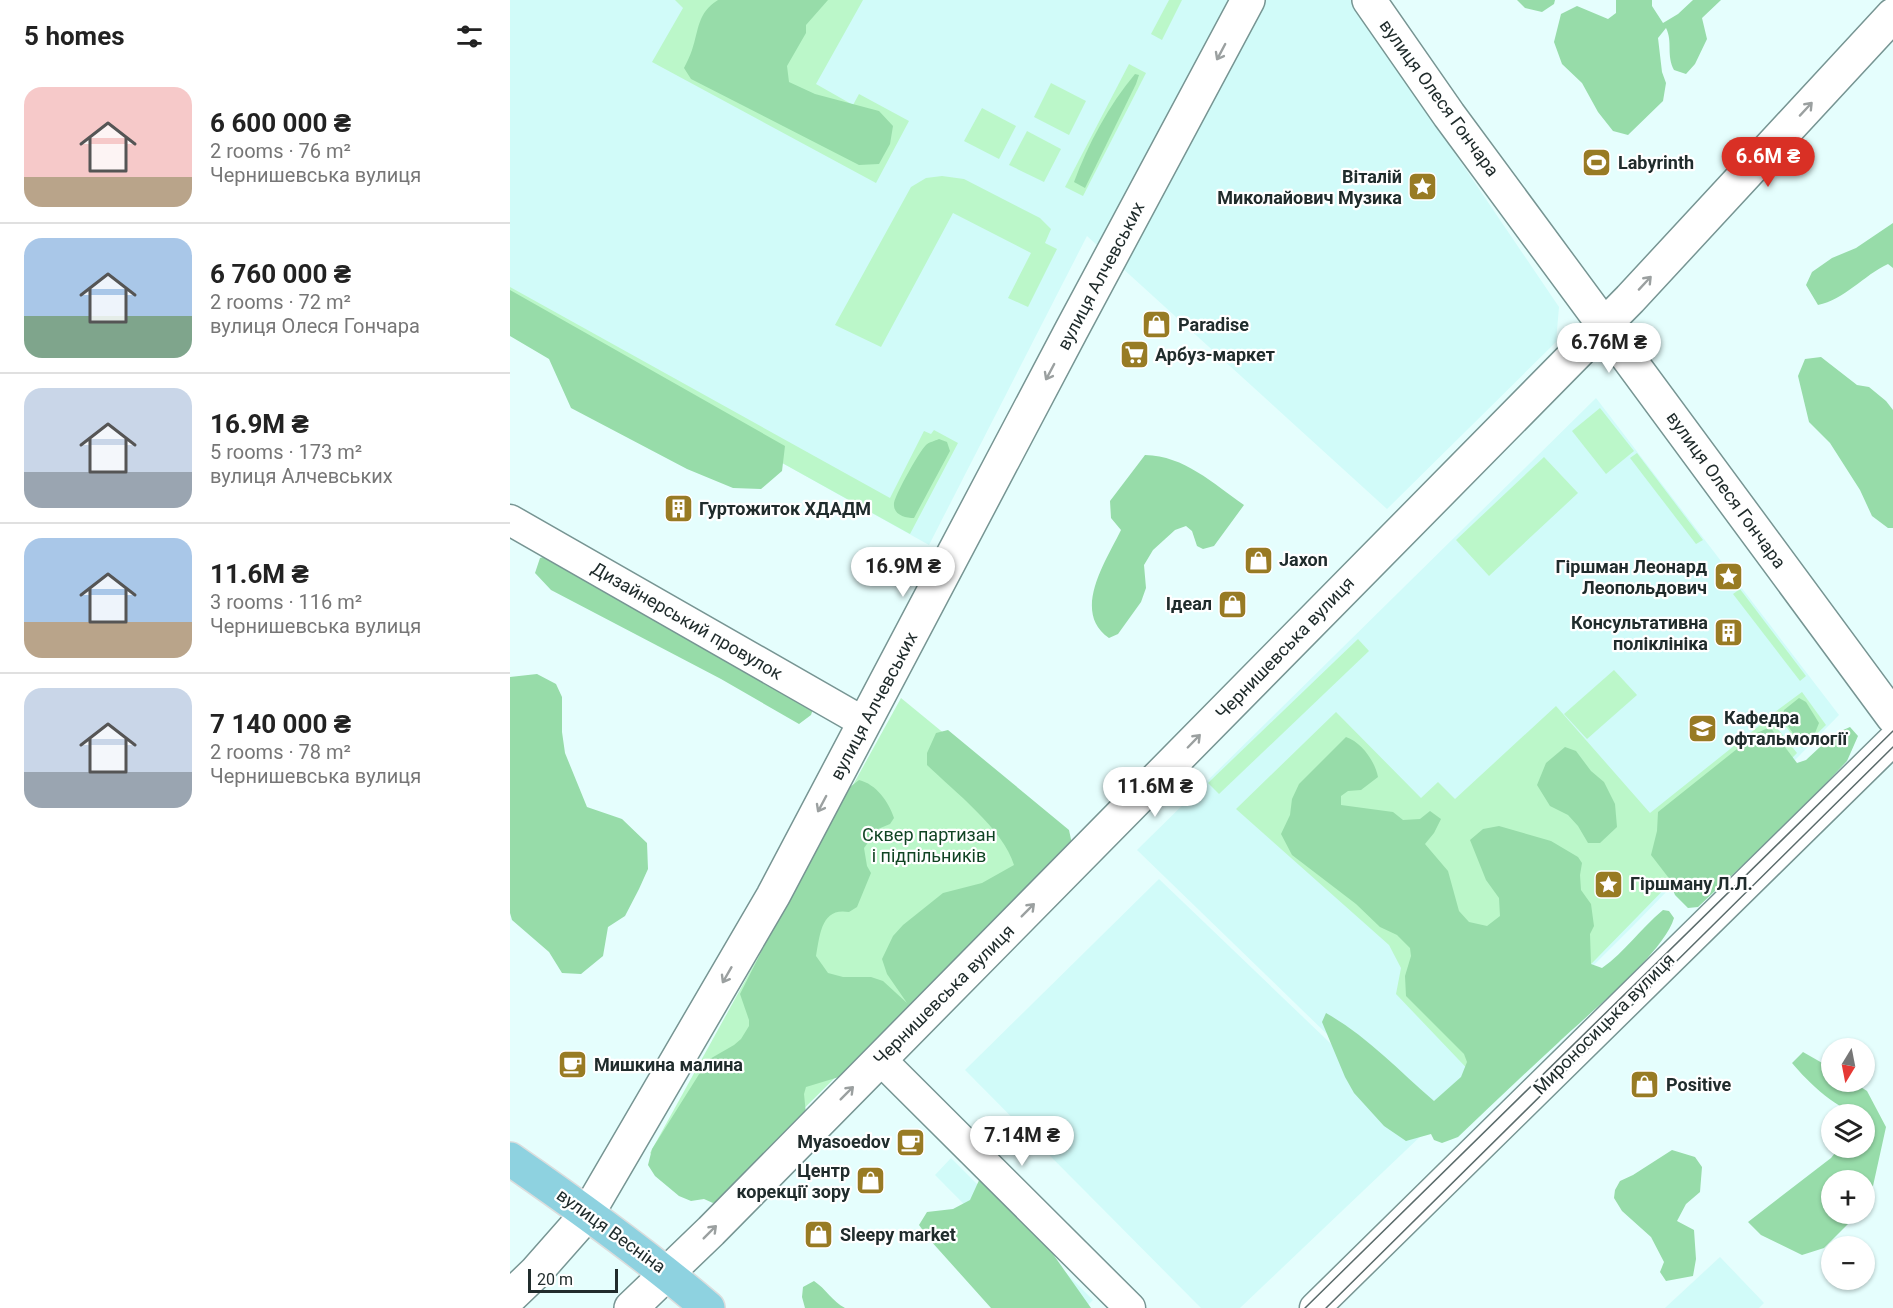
<!DOCTYPE html>
<html lang="en">
<head>
<meta charset="utf-8">
<style>
  :root { --surface:#fff; --page:#f2f2f2; --text:#222; --muted:#767676; --line:#e0e0e0; --accent:#d93025 }
  body { margin:0; font-family:Roboto,sans-serif; background:var(--page); color:var(--text); height:100vh; display:flex; flex-direction:column; font-size:22px; white-space:nowrap }
  * { box-sizing:border-box; margin:0 }
  p { font-size:20px; color:var(--muted) }
  .icon { flex:none; width:33px; height:33px; fill:none; stroke:currentColor; stroke-width:2; stroke-linecap:round; stroke-linejoin:round }
  .map { position:relative; flex:1; overflow:hidden }
  .panel { display:flex; flex-direction:column; background:var(--surface); width:510px }
  .panel>* { flex:none }
  .needle { width:39px; rotate:190deg }
  .fabs { position:absolute; left:1311px; top:1038px; display:grid; gap:12px }
  .fabs a { display:grid; place-items:center; width:54px; height:54px; border-radius:50%; background:var(--surface); box-shadow:0 2px 4px #0004; font-size:30px }
  .scale { position:absolute; left:18px; bottom:15px; width:90px; box-sizing:border-box; padding-left:6px; border:3px solid #202c2c; border-top:0; font-size:16px; line-height:21px; white-space:nowrap; color:#202c2c; -webkit-text-stroke:4px #fff; paint-order:stroke }
  .price { position:absolute; translate:-50% -51px; padding:0 14px; border-radius:21px; background:#fff; color:#222; font-size:20px; line-height:39px; filter:drop-shadow(0 2px 3px #0008) }
  .price::after { content:''; position:absolute; left:50%; top:36px; width:18px; height:14px; margin-left:-9px; background:inherit; clip-path:polygon(0 0,100% 0,50% 100%) }
  .price.on { background:var(--accent); color:#fff }
  ul { padding:0; list-style:none }
  li { display:flex; align-items:center; gap:18px; height:150px; padding:0 24px }
  li+li { border-top:2px solid var(--line) }
  li span { display:grid; place-items:center; flex:none; width:168px; height:120px; border-radius:18px; color:#555 }
  li>.icon { margin-inline-start:auto }
  span .icon { width:72px; height:72px; fill:#fffc; stroke-width:1 }
  li b { font-size:26px }
  h2 { display:flex; justify-content:space-between; align-items:center; height:72px; padding:0 24px; font-size:26px }
  main { display:flex; flex:1; min-height:0 }
  .map>svg:first-child { display:block }
  .built { fill:#d1fbf9 }
  .green { fill:#bbf7c9 }
  .forest { fill:#97dca9 }
  .lines { fill:none; stroke-linecap:round; stroke-linejoin:round }
  .minor-casing { stroke:#779593; stroke-width:33 }
  .tertiary-casing { stroke:#779593; stroke-width:36 }
  .primary-casing { stroke:#dbdddd; stroke-width:36 }
  .minor { stroke:#fff; stroke-width:30 }
  .tertiary { stroke:#fff; stroke-width:33 }
  .primary { stroke:#8ed2e0; stroke-width:33 }
  .tram { stroke:#5b6b6b; stroke-width:1.5 }
  .oneway { stroke:#9ba0a0 }
  .labels { text-anchor:middle; stroke-width:4.5; stroke-linejoin:round; paint-order:stroke }
  .street-label { font-size:18px; fill:#202c2c; stroke:#fff }
  .poi-label { font-size:18px; font-weight:bold; fill:#202c2c; stroke:#fff; text-anchor:start }
  .park-label { font-size:18px; fill:#104423; stroke:#fff }
</style>
</head>
<body>
<main>
<section class="panel">
<h2>5 homes<svg class="icon" aria-label="filters" viewBox="0 0 24 24"><path d="M4 7h16M4 17h16"/><circle cx="9" cy="7" r="2"/><circle cx="15" cy="17" r="2"/></svg></h2>
<ul>
<li><span style="background:linear-gradient(#f6c9c9 75%,#b9a48a 0)"><svg class="icon" aria-label="home" viewBox="0 0 24 24"><path d="M3 11l9-7 9 7M6 9v11h12V9"/></svg></span><div><b>6 600 000 ₴</b><p>2 rooms · 76 m²</p><p>Чернишевська вулиця</p></div></li>
<li><span style="background:linear-gradient(#a9c7e8 65%,#7fa58c 0)"><svg class="icon" aria-label="home" viewBox="0 0 24 24"><path d="M3 11l9-7 9 7M6 9v11h12V9"/></svg></span><div><b>6 760 000 ₴</b><p>2 rooms · 72 m²</p><p>вулиця Олеся Гончара</p></div></li>
<li><span style="background:linear-gradient(#c9d6e8 70%,#9aa5b1 0)"><svg class="icon" aria-label="home" viewBox="0 0 24 24"><path d="M3 11l9-7 9 7M6 9v11h12V9"/></svg></span><div><b>16.9M ₴</b><p>5 rooms · 173 m²</p><p>вулиця Алчевських</p></div></li>
<li><span style="background:linear-gradient(#a9c7e8 70%,#b9a48a 0)"><svg class="icon" aria-label="home" viewBox="0 0 24 24"><path d="M3 11l9-7 9 7M6 9v11h12V9"/></svg></span><div><b>11.6M ₴</b><p>3 rooms · 116 m²</p><p>Чернишевська вулиця</p></div></li>
<li><span style="background:linear-gradient(#c9d6e8 70%,#9aa5b1 0)"><svg class="icon" aria-label="home" viewBox="0 0 24 24"><path d="M3 11l9-7 9 7M6 9v11h12V9"/></svg></span><div><b>7 140 000 ₴</b><p>2 rooms · 78 m²</p><p>Чернишевська вулиця</p></div></li>
</ul>
</section>
<div class="map">
<svg width="1383" height="1308" viewBox="0 0 1383 1308">
  <rect width="100%" height="100%" fill="#e5fefd"/>
  <g class="built">
    <polygon points="0,0 841,0 1049,307 1046,342 877,509 577,236 419,545 0,311"/>
    <polygon points="1086,398 1329,715 1121,928 917,1131 627,850"/>
    <polygon points="649,879 914,1133 730,1308 691,1308 455,1070"/>
    <polygon points="441,1158 583,1300 575,1308 557,1308 425,1175"/>
    <polygon points="1210,1257 1254,1303 1249,1308 1155,1308"/>
  </g>
  <g class="green">
    <polygon points="165,0 353,0 306,84 343,105 349,94 399,121 366,183 142,62 173,8"/>
    <polygon points="659,0 672,0 652,40 641,34"/>
    <polygon points="619,64 636,73 573,196 555,187"/>
    <polygon points="541,83 576,101 559,135 524,117"/>
    <polygon points="472,108 506,126 489,159 454,141"/>
    <polygon points="517,131 551,149 534,182 499,165"/>
    <polygon points="432,176 454,179 530,218 541,229 535,243 547,249 518,307 498,298 521,253 443,213 371,347 325,325 401,187 416,178"/>
    <polygon points="0,287 380,498 414,431 421,434 424,430 448,443 400,534 0,312"/>
    <polygon points="1090,408 1124,451 1096,474 1062,431"/>
    <polygon points="1127,453 1193,540 1186,544 1120,458"/>
    <polygon points="1034,457 1068,493 979,576 946,540"/>
    <polygon points="1230,589 1296,676 1290,681 1223,594"/>
    <polygon points="848,639 859,651 709,794 698,783"/>
    <polygon points="1104,670 1127,695 1077,739 1054,714"/>
    <polygon points="1292,692 1316,725 1292,748 1265,712"/>
    <polygon points="391,698 559,836 387,1016 201,1201 140,1153"/>
    <polygon points="1046,706 1140,813 1259,718 1287,753 968,1080 886,994 891,968 879,945 726,809 826,712 911,798 928,782 945,799"/>
  </g>
  <g class="forest">
    <path d="M 208,0 L 318,0 L 296,25 L 296,33 L 277,66 L 279,82 L 305,94 L 369,111 L 383,126 L 380,144 L 369,164 L 349,165 L 181,79 L 174,68 C 177,62 180,56 182,50 C 189,30 187,13 208,0 Z"/>
    <polygon points="1007,0 1045,0 1044,4 1032,12 1015,8"/>
    <path d="M 1106,0 L 1142,0 L 1142,6 L 1153,23 L 1168,14 L 1183,0 L 1211,0 L 1192,18 L 1197,39 L 1185,64 L 1176,74 L 1164,70 C 1156,55 1163,42 1156,28 L 1148,38 L 1152,72 L 1156,83 L 1153,101 L 1118,135 L 1103,131 L 1088,112 L 1072,83 L 1052,64 L 1044,42 L 1051,14 L 1067,6 L 1098,19 L 1106,13 Z"/>
    <path d="M 625,74 L 629,75 L 626,84 L 575,188 L 564,182 C 578,144 599,105 625,74 Z"/>
    <path d="M 1383,223 L 1383,268 L 1378,264 C 1354,275 1334,300 1308,305 L 1296,285 L 1302,272 L 1322,258 L 1346,248 Z"/>
    <polygon points="0,290 275,446 272,471 251,489 223,488 177,469 61,408 39,359 0,336"/>
    <polygon points="1311,357 1347,385 1359,387 1376,401 1383,410 1383,528 1378,528 1362,516 1350,490 1320,443 1299,422 1288,376 1295,359"/>
    <path d="M 429,439 L 437,442 L 440,451 L 404,518 C 395,518 383,515 384,503 C 386,493 409,452 416,445 C 419,442 425,441 429,439 Z"/>
    <path d="M 635,455 C 675,456 702,483 734,505 L 704,546 L 693,549 L 687,546 L 682,531 L 676,526 L 665,530 L 643,550 L 634,565 L 636,588 L 631,602 L 608,634 L 599,638 C 561,612 596,561 611,530 L 601,518 L 600,501 Z"/>
    <polygon points="44,554 303,709 301,715 289,724 211,679 41,590 25,573 30,558"/>
    <polygon points="27,674 46,684 52,697 52,732 55,753 77,807 112,819 137,843 138,869 129,889 115,916 98,927 93,956 71,974 52,973 39,952 2,920 0,913 0,677"/>
    <polygon points="1289,698 1296,702 1309,723 1303,738 1295,743 1289,742 1273,719 1274,710"/>
    <polygon points="1260,727 1287,763 1296,760 1324,734 1340,727 1348,736 1337,761 1286,815 1188,907 1178,908 1165,895 1158,877 1141,855 1147,831 1148,812 1247,733"/>
    <path d="M 438,730 L 559,830 L 562,844 L 385,1038 L 351,1055 L 329,1077 L 296,1087 L 294,1094 L 296,1114 L 217,1190 L 212,1199 L 203,1203 L 194,1199 L 181,1201 L 169,1196 L 145,1176 L 138,1165 L 142,1149 L 198,1060 L 224,1045 L 231,1039 L 239,1026 L 239,1020 L 230,994 L 279,897 L 335,791 L 349,780 C 366,784 379,802 384,818 L 380,824 L 368,829 L 354,848 L 357,866 L 361,873 L 347,907 L 339,912 C 311,907 310,935 306,956 L 318,973 L 333,977 L 361,977 L 373,981 L 397,1003 L 377,974 L 372,959 L 383,936 L 393,925 L 433,893 L 472,883 L 504,865 C 494,830 444,791 417,765 L 417,753 L 426,733 Z"/>
    <path d="M 836,737 C 851,742 865,761 868,777 L 851,790 L 838,791 L 831,796 L 831,805 L 883,812 L 893,820 L 910,819 L 920,811 L 931,819 L 924,833 L 915,844 L 938,871 L 949,911 L 959,922 L 977,926 L 990,916 L 989,898 L 976,880 L 960,840 L 973,829 L 989,826 L 1041,841 L 1068,857 L 1072,863 L 1070,875 L 1071,890 L 1081,904 L 1084,926 L 1080,934 L 1081,964 L 1092,968 C 1115,952 1131,928 1153,910 L 1159,911 L 1164,918 C 1154,953 1077,1015 1049,1042 C 1015,1073 982,1105 948,1137 L 932,1143 L 924,1140 L 921,1134 L 896,1141 L 874,1126 L 844,1093 L 835,1077 L 812,1022 L 816,1013 C 857,1036 888,1070 924,1101 L 951,1077 L 957,1062 L 954,1054 L 896,996 L 895,976 L 901,956 L 900,948 L 887,935 L 870,927 L 846,904 L 782,855 L 771,834 L 780,815 L 782,799 L 789,784 Z"/>
    <polygon points="1055,747 1066,751 1081,771 1094,782 1105,804 1107,827 1090,843 1078,843 1068,826 1058,815 1040,806 1027,785 1036,763"/>
    <path d="M 1293,1052 L 1321,1068 L 1322,1082 L 1343,1082 L 1357,1091 L 1376,1127 L 1363,1186 L 1356,1204 L 1355,1207 L 1354,1180 L 1322,1180 L 1322,1214 L 1348,1214 L 1314,1248 L 1292,1255 L 1251,1235 L 1238,1222 L 1321,1158 L 1329,1148 L 1354,1148 L 1354,1114 C 1330,1114 1297,1081 1282,1063 Z"/>
    <polygon points="1162,1150 1185,1157 1192,1167 1190,1192 1176,1204 1167,1221 1184,1230 1186,1259 1183,1276 1156,1281 1150,1272 1154,1262 1141,1237 1112,1211 1104,1198 1105,1190 1110,1181 1123,1175"/>
    <polygon points="471,1176 514,1213 581,1308 481,1308 420,1240 409,1225 417,1212 443,1209 460,1200"/>
    <path d="M 304,1281 C 316,1289 322,1301 335,1308 L 295,1308 L 292,1297 L 293,1287 Z"/>
  </g>
  <g class="lines">
    <defs>
      <g id="minor">
        <polyline points="0,520 355,723"/>
        <polyline points="370,1059 620,1308"/>
        <polyline points="805,1308 1383,740"/>
      </g>
      <g id="tertiary">
        <polyline points="859,0 939,115 1383,717"/>
        <polyline points="0,1297 26,1272 78,1213 263,896 561,331 738,0"/>
        <polyline points="121,1308 201,1231 1120,299 1383,15"/>
      </g>
      <path id="primary" d="M 0,1159 C 68,1206 135,1254 198,1308"/>
    </defs>
    <use href="#minor" class="minor-casing"/>
    <use href="#tertiary" class="tertiary-casing"/>
    <use href="#primary" class="primary-casing"/>
    <use href="#minor" class="minor"/>
    <use href="#tertiary" class="tertiary"/>
    <use href="#primary" class="primary"/>
    <g class="tram">
      <polyline points="795,1308 1383,731"/>
      <polyline points="816,1308 1383,747"/>
    </g>
  </g>
  <defs><path id="oneway-shaft" d="M-6 0H5M1.5-3L5.5 0L1.5 3" fill="none" stroke-width="1.6" stroke-linecap="round" stroke-linejoin="round" transform="scale(1.5)"/></defs>
  <g class="oneway">
    <use href="#oneway-shaft" transform="translate(711 52) rotate(118)"/>
    <use href="#oneway-shaft" transform="translate(1296 109) rotate(-47)"/>
    <use href="#oneway-shaft" transform="translate(1135 283) rotate(-47)"/>
    <use href="#oneway-shaft" transform="translate(540 372) rotate(118)"/>
    <use href="#oneway-shaft" transform="translate(684 741) rotate(-46)"/>
    <use href="#oneway-shaft" transform="translate(312 804) rotate(118)"/>
    <use href="#oneway-shaft" transform="translate(518 910) rotate(-45)"/>
    <use href="#oneway-shaft" transform="translate(217 975) rotate(120)"/>
    <use href="#oneway-shaft" transform="translate(337 1093) rotate(-45)"/>
    <use href="#oneway-shaft" transform="translate(200 1232) rotate(-45)"/>
  </g>
  <defs>
    <symbol id="stadium-square" viewBox="-11 -11 22 22"><rect x="-9" y="-9" width="18" height="18" rx="4" fill="#987b24" stroke="#fff"/><path d="M0-5a6.5 5 0 1 0 0 10a6.5 5 0 1 0 0-10ZM-3.5-1.8h7v3.6h-7Z" fill="#fff"/></symbol>
    <symbol id="sight-square" viewBox="-11 -11 22 22"><rect x="-9" y="-9" width="18" height="18" rx="4" fill="#987b24" stroke="#fff"/><path d="M0-6L1.8-2.2L6-1.7L2.9 1.2L3.7 5.4L0 3.3L-3.7 5.4L-2.9 1.2L-6-1.7L-1.8-2.2Z" fill="#fff"/></symbol>
    <symbol id="shop-square" viewBox="-11 -11 22 22"><rect x="-9" y="-9" width="18" height="18" rx="4" fill="#987b24" stroke="#fff"/><path d="M-5-2.5h2.3a2.7 3.5 0 0 1 5.4 0H5L5.5 6h-11ZM-1.5-2.5h3a1.5 2.3 0 0 0-3 0Z" fill="#fff"/></symbol>
    <symbol id="supermarket-square" viewBox="-11 -11 22 22"><rect x="-9" y="-9" width="18" height="18" rx="4" fill="#987b24" stroke="#fff"/><path d="M-6-5.5h2.5l.6 2H6L4.5 2H-2.5L-4.4-4H-6ZM-1.5 3.2a1.3 1.3 0 1 0 .1 0ZM3 3.2a1.3 1.3 0 1 0 .1 0Z" fill="#fff"/></symbol>
    <symbol id="building-square" viewBox="-11 -11 22 22"><rect x="-9" y="-9" width="18" height="18" rx="4" fill="#987b24" stroke="#fff"/><path d="M-4-6H4V6H1V3H-1V6H-4ZM-2.5-4.3h1.7v1.8h-1.7ZM.8-4.3h1.7v1.8H.8ZM-2.5-1h1.7V.8h-1.7ZM.8-1h1.7V.8H.8Z" fill="#fff"/></symbol>
    <symbol id="university-square" viewBox="-11 -11 22 22"><rect x="-9" y="-9" width="18" height="18" rx="4" fill="#987b24" stroke="#fff"/><path d="M0-5L7-2L0 1L-7-2ZM-4 1L0 2.5L4 1V4Q0 6-4 4Z" fill="#fff"/></symbol>
    <symbol id="cafe-square" viewBox="-11 -11 22 22"><rect x="-9" y="-9" width="18" height="18" rx="4" fill="#987b24" stroke="#fff"/><path d="M-5.5-4.5H6V0H3Q3 3.5 0 3.5H-2.5Q-5.5 3.5-5.5 0ZM3-3.2v2h1.7v-2ZM-6 4.5H4V6H-6Z" fill="#fff"/></symbol>
  </defs>
  <g fill-rule="evenodd">
    <use href="#stadium-square" x="1070" y="146" width="33" height="33"/>
    <use href="#sight-square" x="896" y="170" width="33" height="33"/>
    <use href="#shop-square" x="630" y="308" width="33" height="33"/>
    <use href="#supermarket-square" x="608" y="338" width="33" height="33"/>
    <use href="#building-square" x="152" y="492" width="33" height="33"/>
    <use href="#shop-square" x="732" y="544" width="33" height="33"/>
    <use href="#sight-square" x="1202" y="560" width="33" height="33"/>
    <use href="#shop-square" x="706" y="588" width="33" height="33"/>
    <use href="#building-square" x="1202" y="616" width="33" height="33"/>
    <use href="#university-square" x="1176" y="712" width="33" height="33"/>
    <use href="#sight-square" x="1082" y="868" width="33" height="33"/>
    <use href="#cafe-square" x="46" y="1048" width="33" height="33"/>
    <use href="#shop-square" x="1118" y="1068" width="33" height="33"/>
    <use href="#cafe-square" x="384" y="1126" width="33" height="33"/>
    <use href="#shop-square" x="344" y="1164" width="33" height="33"/>
    <use href="#shop-square" x="292" y="1218" width="33" height="33"/>
  </g>
  <g class="labels">
    <g class="street-label">
      <text transform="translate(929 98) rotate(54)" y="6">вулиця Олеся Гончара</text>
      <text transform="translate(591 276) rotate(-62)" y="6">вулиця Алчевських</text>
      <text transform="translate(1216 490) rotate(54)" y="6">вулиця Олеся Гончара</text>
      <text transform="translate(177 621) rotate(30)" y="6">Дизайнерський провулок</text>
      <text transform="translate(775 648) rotate(-46)" y="6">Чернишевська вулиця</text>
      <text transform="translate(364 706) rotate(-62)" y="6">вулиця Алчевських</text>
      <text transform="translate(434 995) rotate(-45)" y="6">Чернишевська вулиця</text>
      <text transform="translate(1094 1024) rotate(-45)" y="6">Мироносицька вулиця</text>
      <text transform="translate(101 1231) rotate(36)" y="6">вулиця Весніна</text>
    </g>
    <g class="poi-label">
      <text x="1108" y="169">Labyrinth</text>
      <text x="892" y="183" text-anchor="end">Віталій<tspan x="892" dy="21">Миколайович Музика</tspan></text>
      <text x="668" y="331">Paradise</text>
      <text x="645" y="361">Арбуз-маркет</text>
      <text x="189" y="515">Гуртожиток ХДАДМ</text>
      <text x="769" y="566">Jaxon</text>
      <text x="1197" y="573" text-anchor="end">Гіршман Леонард<tspan x="1197" dy="21">Леопольдович</tspan></text>
      <text x="702" y="610" text-anchor="end">Ідеал</text>
      <text x="1198" y="629" text-anchor="end">Консультативна<tspan x="1198" dy="21">поліклініка</tspan></text>
      <text x="1214" y="724">Кафедра<tspan x="1214" dy="21">офтальмології</tspan></text>
      <text x="1120" y="890">Гіршману Л.Л.</text>
      <text x="84" y="1071">Мишкина малина</text>
      <text x="1156" y="1091">Positive</text>
      <text x="380" y="1148" text-anchor="end">Myasoedov</text>
      <text x="340" y="1177" text-anchor="end">Центр<tspan x="340" dy="21">корекції зору</tspan></text>
      <text x="330" y="1241">Sleepy market</text>
    </g>
    <g class="park-label">
      <text x="419" y="841">Сквер партизан<tspan x="419" dy="21">і підпільників</tspan></text>
    </g>
  </g>
</svg>
<div class="fabs">
<a><svg class="needle" viewBox="-14 -14 28 28"><path d="M0-13l5 13h-10z" fill="#e53935"/><path d="M0 13l5-13h-10z" fill="#767676"/></svg></a>
<a><svg class="icon" aria-label="layers" viewBox="0 0 24 24"><path d="M12 4l9 5-9 5-9-5zM3 14l9 5 9-5"/></svg></a>
<a>+</a>
<a>−</a>
</div>
<div class="scale">20 m</div>
<b class="price on" style="left:1258px;top:188px">6.6M ₴</b>
<b class="price" style="left:1099px;top:374px">6.76M ₴</b>
<b class="price" style="left:393px;top:598px">16.9M ₴</b>
<b class="price" style="left:645px;top:818px">11.6M ₴</b>
<b class="price" style="left:512px;top:1167px">7.14M ₴</b>
</div>
</main>
</body>
</html>
